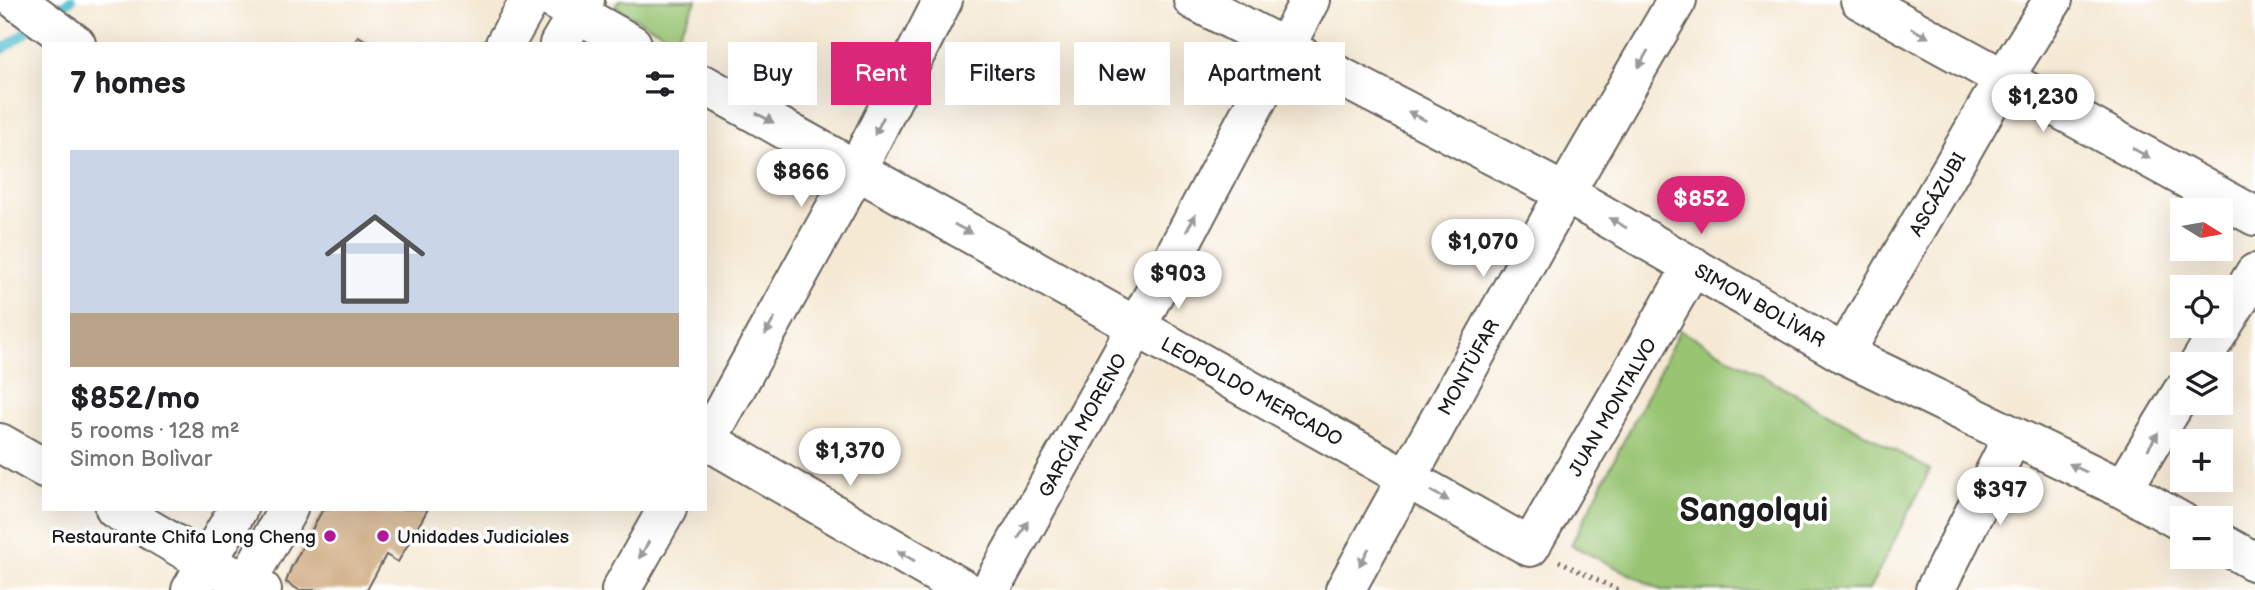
<!DOCTYPE html>
<html lang="en">
<head>
<meta charset="utf-8">
<style>
  :root { --surface:#fff; --page:#f6f6f6; --text:#202124; --muted:#757577; --line:#e0e0e0; --accent:#db2777 }
  body { margin:0; font-family:"Balsamiq Sans",sans-serif; background:var(--page); color:var(--text); height:100vh; display:flex; flex-direction:column; font-size:26px; white-space:nowrap }
  * { box-sizing:border-box; margin:0 }
  p { font-size:23px; color:var(--muted) }
  .icon { flex:none; width:38px; height:38px; fill:none; stroke:currentColor; stroke-width:2; stroke-linecap:round; stroke-linejoin:round }
  .map { position:relative; flex:1; overflow:hidden }
  .drawer { position:absolute; left:42px; top:42px; width:665px; height:469px; display:flex; flex-direction:column; background:var(--surface); border-radius:0px; box-shadow:0 7px 28px #0002 }
  .drawer>* { flex:none }
  .top-card { position:absolute; left:728px; top:42px; width:665px; height:63px; display:flex; gap:14px }
  .needle { width:46px; rotate:101deg }
  .tools { position:absolute; left:2170px; top:198px; display:grid; gap:14px }
  .tools a { display:grid; place-items:center; width:63px; height:63px; border-radius:0px; background:var(--surface); box-shadow:0 7px 28px #0002; font-size:35px }
  .price { position:absolute; translate:-50% -60px; padding:0 16px; border-radius:24px; background:#fff; color:#222; font-size:23px; line-height:46px; filter:drop-shadow(0 2px 4px #0008) }
  .price::after { content:''; position:absolute; left:50%; top:42px; width:21px; height:16px; margin-left:-10px; background:inherit; clip-path:polygon(0 0,100% 0,50% 100%) }
  .price.current { background:var(--accent); color:#fff }
  ul { padding:0; list-style:none }
  li { display:grid; align-content:center; gap:14px; height:371px; padding:0 28px }
  li+li { border-top:2px solid var(--line) }
  li span { display:grid; place-items:center; height:217px; border-radius:0px; color:#555 }
  li>.icon { margin-inline-start:auto }
  span .icon { width:126px; height:126px; fill:#fffc; stroke-width:1 }
  li b { font-size:30px }
  h2 { display:flex; justify-content:space-between; align-items:center; height:84px; padding:0 28px; font-size:30px }
  .chip { padding:0 24px; border-radius:0px; background:var(--surface); box-shadow:0 7px 28px #0002; font-size:24px; line-height:63px }
  .chip.current { background:var(--accent); color:#fff }
  .map>svg:first-child { display:block }
  .green { fill:#99c573; stroke:#5a7048; stroke-width:2 }
  .lines { fill:none; stroke-linecap:round; stroke-linejoin:round }
  .stream { stroke:#51bccc; stroke-width:10 }
  .building { fill:#cba478 }
  .minor-casing { stroke:#68645c; stroke-width:42 }
  .major-casing { stroke:#68645c; stroke-width:42 }
  .path { stroke:#68645c; stroke-width:4.5; stroke-dasharray:2 5; stroke-linecap:butt }
  .minor { stroke:#fff; stroke-width:38 }
  .major { stroke:#fff; stroke-width:38 }
  .oneway { fill:#999 }
  .poi-dot { fill:#b5179e; stroke:#fff; stroke-width:2.5 }
  .labels { text-anchor:middle; stroke-width:7; stroke-linejoin:round; paint-order:stroke }
  .street-label { font-size:19px; fill:#1c1c1c; stroke:#fff }
  .poi-label { font-size:19px; fill:#1c1c1c; stroke:#fff; text-anchor:end }
  .town-label { font-size:33px; font-weight:bold; fill:#1c1c1c; stroke:#fff }
</style>
</head>
<body>
<div class="map">
<svg width="2255" height="590" viewBox="0 0 2255 590">
  <rect width="100%" height="100%" fill="#fff"/>
  <filter id="ink" filterUnits="userSpaceOnUse"><feTurbulence type="fractalNoise" baseFrequency=".0143" numOctaves="2"/><feDisplacementMap in="SourceGraphic" scale="14" xChannelSelector="R" yChannelSelector="G"/><feConvolveMatrix kernelMatrix="1 2 1 2 8 2 1 2 1" color-interpolation-filters="sRGB"/></filter>
  <filter id="wash" filterUnits="userSpaceOnUse"><feTurbulence type="fractalNoise" baseFrequency=".00686" numOctaves="4" result="noise"/><feDisplacementMap in="SourceGraphic" scale="28" xChannelSelector="R" yChannelSelector="G"/><feGaussianBlur stdDeviation="1.57" result="paint"/><feColorMatrix in="noise" values="0 0 0 0 0 0 0 0 0 0 0 0 0 0 0 0 0 1.4 0 .05"/><feComposite in="paint" operator="in"/></filter>
  <g filter="url(#wash)">
    <rect width="100%" height="100%" fill="#f5e9d4"/>
    <g class="green">
      <polygon points="619,0 697,0 675,40 615,7"/>
      <polygon points="1680,330 1930,470 1869,590 1661,590 1571,545"/>
    </g>
    <g class="lines">
      <g class="stream">
        <polyline points="49,16 71,0"/>
        <polyline points="0,51 37,24"/>
      </g>
    </g>
    <g id="blocks">
      <g class="building">
        <polygon points="358,36 372,44 354,44"/>
        <polygon points="323,509 428,509 398,562 386,555 367,590 299,590 286,582 291,568"/>
      </g>
    </g>
  </g>
  <g filter="url(#ink)">
    <use href="#blocks" fill-opacity="0" stroke="#68645c" stroke-width="2"/>
    <g class="lines">
      <defs>
        <g id="minor">
          <polyline points="16,0 76,44"/>
          <polyline points="554,0 632,44"/>
          <polyline points="1193,0 1565,193 1844,354 2123,489 2182,522"/>
          <polyline points="1860,0 2255,216"/>
          <polyline points="705,85 1530,547 1693,266"/>
          <polyline points="1844,354 2004,78 2053,0"/>
          <polyline points="2199,364 2255,273"/>
          <polyline points="705,439 965,590"/>
          <polyline points="0,443 44,468"/>
          <polyline points="705,444 857,169 943,0"/>
          <polyline points="2123,489 2182,392"/>
          <polyline points="115,509 207,563 262,590"/>
          <polyline points="2221,543 2255,562"/>
          <polyline points="621,590 667,509"/>
          <polyline points="990,590 1137,326 1310,0"/>
          <polyline points="1345,590 1565,193 1677,0"/>
          <polyline points="1935,590 2013,436"/>
        </g>
        <g id="major">
          <polyline points="505,44 530,0"/>
          <polyline points="559,44 585,0"/>
          <polyline points="191,590 238,509"/>
          <polyline points="242,590 288,509"/>
        </g>
      </defs>
      <use href="#minor" class="minor-casing"/>
      <use href="#major" class="major-casing"/>
      <polyline class="path" points="1559,561 1618,590"/>
      <use href="#minor" class="minor"/>
      <use href="#major" class="major"/>
    </g>
    <defs><path id="oneway-solid" d="M-6-.8H1V-3.2L6.5 0L1 3.2V.8H-6Z" transform="scale(1.75)"/></defs>
    <g class="oneway">
      <use href="#oneway-solid" transform="translate(1920 33) rotate(29)"/>
      <use href="#oneway-solid" transform="translate(1643 59) rotate(120)"/>
      <use href="#oneway-solid" transform="translate(1417 116) rotate(-153)"/>
      <use href="#oneway-solid" transform="translate(765 118) rotate(29)"/>
      <use href="#oneway-solid" transform="translate(879 126) rotate(117)"/>
      <use href="#oneway-solid" transform="translate(2141 153) rotate(29)"/>
      <use href="#oneway-solid" transform="translate(1191 223) rotate(-62)"/>
      <use href="#oneway-solid" transform="translate(1618 223) rotate(-150)"/>
      <use href="#oneway-solid" transform="translate(963 229) rotate(29)"/>
      <use href="#oneway-solid" transform="translate(770 326) rotate(119)"/>
      <use href="#oneway-solid" transform="translate(2153 441) rotate(-59)"/>
      <use href="#oneway-solid" transform="translate(2078 468) rotate(-154)"/>
      <use href="#oneway-solid" transform="translate(1440 496) rotate(29)"/>
      <use href="#oneway-solid" transform="translate(1023 530) rotate(-61)"/>
      <use href="#oneway-solid" transform="translate(644 550) rotate(120)"/>
      <use href="#oneway-solid" transform="translate(906 556) rotate(-150)"/>
      <use href="#oneway-solid" transform="translate(1364 557) rotate(119)"/>
    </g>
  </g>
  <g class="poi-dot">
    <circle cx="330" cy="536" r="7"/>
    <circle cx="383" cy="536" r="7"/>
  </g>
  <g class="labels">
    <g class="street-label">
      <text transform="translate(1937 194) rotate(-60)" y="7">ASCÁZUBI</text>
      <text transform="translate(1760 305) rotate(30)" y="7">SIMON BOLÌVAR</text>
      <text transform="translate(1468 367) rotate(-61)" y="7">MONTÙFAR</text>
      <text transform="translate(1252 391) rotate(29)" y="7">LEOPOLDO MERCADO</text>
      <text transform="translate(1612 407) rotate(-60)" y="7">JUAN MONTALVO</text>
      <text transform="translate(1082 425) rotate(-61)" y="7">GARCÍA MORENO</text>
    </g>
    <g class="poi-label">
      <text x="316" y="543">Restaurante Chifa Long Cheng</text>
      <text x="397" y="543" text-anchor="start">Unidades Judiciales</text>
    </g>
    <g class="town-label">
      <text x="1754" y="521">Sangolqui</text>
    </g>
  </g>
</svg>
<div class="tools">
<a><svg class="needle" viewBox="-14 -14 28 28"><path d="M0-13l5 13h-10z" fill="#e53935"/><path d="M0 13l5-13h-10z" fill="#757577"/></svg></a>
<a><svg class="icon" aria-label="locate" viewBox="0 0 24 24"><circle cx="12" cy="12" r="6"/><path d="M12 2v4M12 18v4M2 12h4M18 12h4"/></svg></a>
<a><svg class="icon" aria-label="layers" viewBox="0 0 24 24"><path d="M12 4l9 5-9 5-9-5zM3 14l9 5 9-5"/></svg></a>
<a>+</a>
<a>−</a>
</div>
<b class="price" style="left:2043px;top:134px">$1,230</b>
<b class="price" style="left:801px;top:209px">$866</b>
<b class="price current" style="left:1701px;top:236px">$852</b>
<b class="price" style="left:1483px;top:279px">$1,070</b>
<b class="price" style="left:1178px;top:311px">$903</b>
<b class="price" style="left:850px;top:488px">$1,370</b>
<b class="price" style="left:2000px;top:527px">$397</b>
<div class="top-card">
<a class="chip">Buy</a>
<a class="chip current">Rent</a>
<a class="chip">Filters</a>
<a class="chip">New</a>
<a class="chip">Apartment</a>
</div>
<section class="drawer">
<h2>7 homes<svg class="icon" aria-label="filters" viewBox="0 0 24 24"><path d="M4 7h16M4 17h16"/><circle cx="9" cy="7" r="2"/><circle cx="15" cy="17" r="2"/></svg></h2>
<ul>
<li><span style="background:linear-gradient(#c9d6e8 75%,#b9a48a 0)"><svg class="icon" aria-label="home" viewBox="0 0 24 24"><path d="M3 11l9-7 9 7M6 9v11h12V9"/></svg></span><div><b>$852/mo</b><p>5 rooms · 128 m²</p><p>Simon Bolìvar</p></div></li>
</ul>
</section>
</div>
</body>
</html>
